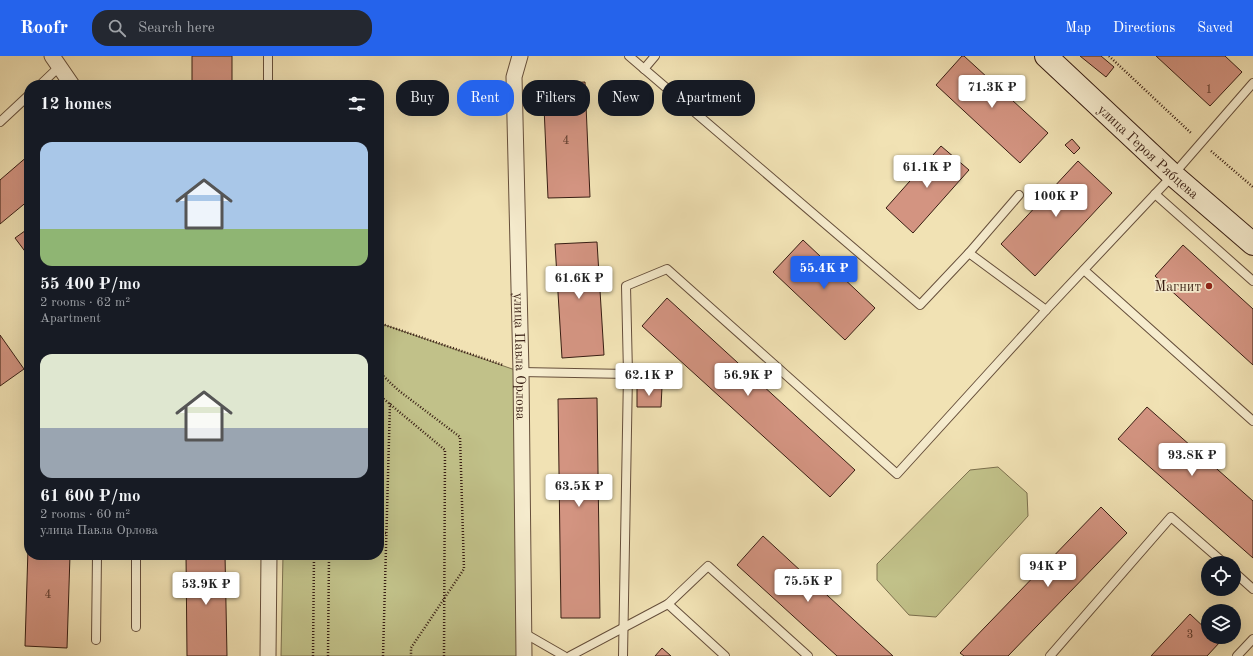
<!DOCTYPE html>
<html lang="en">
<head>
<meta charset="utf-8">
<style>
  :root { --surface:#171b24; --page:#242831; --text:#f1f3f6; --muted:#9ea1a6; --accent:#2563eb }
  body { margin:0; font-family:"Old Standard TT",serif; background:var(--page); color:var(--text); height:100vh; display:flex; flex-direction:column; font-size:15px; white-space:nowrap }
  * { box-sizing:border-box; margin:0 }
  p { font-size:13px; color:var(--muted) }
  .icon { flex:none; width:22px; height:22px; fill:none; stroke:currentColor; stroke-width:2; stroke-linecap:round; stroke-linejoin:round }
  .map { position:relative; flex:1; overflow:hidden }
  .sheet { position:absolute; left:24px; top:24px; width:360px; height:480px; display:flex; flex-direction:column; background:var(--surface); border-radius:16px; box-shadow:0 4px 16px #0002 }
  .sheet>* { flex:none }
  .top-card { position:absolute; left:396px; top:24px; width:380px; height:36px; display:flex; gap:8px }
  .controls { position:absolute; left:1201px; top:500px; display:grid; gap:8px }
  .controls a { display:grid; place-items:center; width:40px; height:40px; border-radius:50%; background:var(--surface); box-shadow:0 4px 16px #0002; font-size:20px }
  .price { position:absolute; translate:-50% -34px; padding:0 9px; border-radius:4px; background:#fff; color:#222; font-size:13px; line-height:26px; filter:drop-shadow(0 1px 2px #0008) }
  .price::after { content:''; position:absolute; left:50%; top:24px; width:12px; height:9px; margin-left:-6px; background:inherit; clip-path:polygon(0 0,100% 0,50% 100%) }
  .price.selected { background:var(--accent); color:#fff }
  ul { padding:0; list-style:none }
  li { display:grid; align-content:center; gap:8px; height:212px; padding:0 16px }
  li span { display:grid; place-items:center; height:124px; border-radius:12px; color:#555 }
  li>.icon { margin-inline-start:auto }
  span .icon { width:72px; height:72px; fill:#fffc; stroke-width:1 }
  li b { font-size:17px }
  h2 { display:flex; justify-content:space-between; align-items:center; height:48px; padding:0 16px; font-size:17px }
  .tag { padding:0 14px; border-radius:16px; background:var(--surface); box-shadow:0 4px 16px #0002; font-size:14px; line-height:36px }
  .tag.selected { background:var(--accent); color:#fff }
  header { display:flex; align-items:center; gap:24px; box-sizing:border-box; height:56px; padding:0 20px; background:var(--accent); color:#fff }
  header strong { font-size:19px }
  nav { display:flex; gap:22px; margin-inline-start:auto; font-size:14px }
  .search { width:280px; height:36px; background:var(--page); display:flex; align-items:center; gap:10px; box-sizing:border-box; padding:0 14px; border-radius:16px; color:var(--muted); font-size:15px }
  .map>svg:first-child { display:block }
  .green { fill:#c1c189; stroke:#7c704e }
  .building { fill:#d39481; stroke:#381e13 }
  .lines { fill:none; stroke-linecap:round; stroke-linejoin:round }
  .service-casing { stroke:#664f3b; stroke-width:10 }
  .minor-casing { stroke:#664f3b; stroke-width:17 }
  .secondary-casing { stroke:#381e13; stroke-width:24 }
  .path { stroke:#381e13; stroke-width:2.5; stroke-dasharray:1 2; stroke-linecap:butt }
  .service { stroke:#f6ecce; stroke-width:8 }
  .minor { stroke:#f6ecce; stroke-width:15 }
  .secondary { stroke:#f6ecce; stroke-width:22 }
  .poi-dot { fill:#8f2418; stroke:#f6ecce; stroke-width:1.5 }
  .labels { text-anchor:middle; stroke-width:3.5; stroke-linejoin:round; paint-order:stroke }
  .number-label { font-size:12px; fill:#5f3c2e }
  .street-label { font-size:14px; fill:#381e13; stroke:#f6ecce }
  .poi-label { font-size:14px; fill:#381e13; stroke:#f6ecce; text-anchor:end }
</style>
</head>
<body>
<header>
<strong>Roofr</strong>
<div class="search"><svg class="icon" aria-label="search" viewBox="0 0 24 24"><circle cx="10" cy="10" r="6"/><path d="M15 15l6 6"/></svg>Search here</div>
<nav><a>Map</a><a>Directions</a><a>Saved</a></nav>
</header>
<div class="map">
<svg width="1253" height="600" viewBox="0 0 1253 600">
  <rect width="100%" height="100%" fill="#f1e2b4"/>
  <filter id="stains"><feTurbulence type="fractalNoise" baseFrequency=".005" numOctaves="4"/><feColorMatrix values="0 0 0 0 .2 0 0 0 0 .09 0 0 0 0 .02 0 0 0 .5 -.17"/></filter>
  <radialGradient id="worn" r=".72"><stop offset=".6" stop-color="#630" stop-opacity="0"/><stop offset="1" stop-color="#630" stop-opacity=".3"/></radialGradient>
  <g class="green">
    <polygon points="379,267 521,316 526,600 281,600 283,499 379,499"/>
    <polygon points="998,411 1027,437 1028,460 936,561 909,559 877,524 877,508 970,414"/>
  </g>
  <g class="building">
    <rect x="192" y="0" width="40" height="29"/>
    <polygon points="962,0 964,0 1048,77 1020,107 936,29"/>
    <polygon points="1080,0 1101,0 1114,11 1106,21"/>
    <polygon points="1156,0 1225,0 1242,16 1210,50"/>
    <polygon points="585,26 590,141 548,142 543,28"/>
    <polygon points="1072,83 1080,92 1074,98 1065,89"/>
    <polygon points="941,90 969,114 913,177 886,152"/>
    <polygon points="29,99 29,144 0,168 0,124"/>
    <polygon points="1078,105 1112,137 1035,220 1001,188"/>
    <polygon points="29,172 29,197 27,198 15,182"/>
    <polygon points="803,184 875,252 845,284 773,216"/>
    <polygon points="597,186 604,299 562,302 555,188"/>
    <polygon points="1183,189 1253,253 1253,309 1155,220"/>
    <polygon points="667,242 855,414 830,441 642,270"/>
    <polygon points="0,279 24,313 0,330"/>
    <polygon points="637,331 662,331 661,351 637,351"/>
    <polygon points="597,342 600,562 561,562 558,343"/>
    <polygon points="1147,351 1253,445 1253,502 1118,383"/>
    <polygon points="1101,451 1127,477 1008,600 964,600 960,597"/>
    <polygon points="29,460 29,499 70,499 67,592 25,590"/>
    <polygon points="763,480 893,600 837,600 737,509"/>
    <polygon points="186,499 225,499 227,600 187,600"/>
    <polygon points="1190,558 1208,575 1208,581 1214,581 1220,586 1207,600 1151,600"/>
    <polygon points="662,592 671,600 655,600"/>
  </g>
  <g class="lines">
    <defs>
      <g id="service">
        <polyline points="268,0 268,29"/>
        <polyline points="629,0 920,249 969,197 1046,254"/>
        <polyline points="644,13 655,0"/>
        <polyline points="40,29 60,10"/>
        <polyline points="0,66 29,39"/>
        <polyline points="1155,138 1253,225"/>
        <polyline points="969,197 1019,139"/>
        <polyline points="1084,214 1253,365"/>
        <polyline points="521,316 628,318 623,600"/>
        <polyline points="628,318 626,230 667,213 897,418 1046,254 1173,119 1253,27"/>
        <polyline points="1234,516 1253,533"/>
        <polyline points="668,548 708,510 808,600"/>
        <polyline points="136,571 136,499"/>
        <polyline points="524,577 564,600"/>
        <polyline points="96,584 97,499"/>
        <polyline points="570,600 668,548 725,600"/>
        <polyline points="1050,600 1171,461 1224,507"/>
        <polyline points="1237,600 1253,583"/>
      </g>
      <g id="minor">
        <polyline points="52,0 72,29"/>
        <path id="s1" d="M 520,0 L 514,21 L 521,316 L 524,600"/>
        <polyline points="268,600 269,499"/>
      </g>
      <g id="secondary">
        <path id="s2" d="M 1046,0 L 1173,119 L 1253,188"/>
      </g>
    </defs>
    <use href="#service" class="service-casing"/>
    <use href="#minor" class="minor-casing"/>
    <use href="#secondary" class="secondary-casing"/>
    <g class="path">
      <polyline points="1109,0 1191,77"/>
      <polyline points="1211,95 1253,131"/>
      <polyline points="379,267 503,309"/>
      <polyline points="379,316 398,334 460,381 464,513 411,592 411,600"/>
      <polyline points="379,339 445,394 444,600"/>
      <polyline points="379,477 386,477"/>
      <polyline points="313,600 314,499"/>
      <polyline points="328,600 329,499"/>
      <polyline points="383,600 390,347"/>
    </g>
    <use href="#service" class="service"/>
    <use href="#minor" class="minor"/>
    <use href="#secondary" class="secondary"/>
  </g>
  <circle class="poi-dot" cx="1209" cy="230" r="4"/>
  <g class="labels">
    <g class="number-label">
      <text x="1209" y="37">1</text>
      <text x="566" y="88">4</text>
      <text x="48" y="542">4</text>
      <text x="1190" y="582">3</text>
    </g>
    <g class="street-label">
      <text dy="5" stroke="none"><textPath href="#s2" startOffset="140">улица Героя Рябцева</textPath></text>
      <text dy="5" stroke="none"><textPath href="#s1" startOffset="301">улица Павла Орлова</textPath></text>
    </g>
    <g class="poi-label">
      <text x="1201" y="235">Магнит</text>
    </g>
  </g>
  <rect width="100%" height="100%" filter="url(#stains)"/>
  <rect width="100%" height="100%" fill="url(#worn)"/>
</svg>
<div class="controls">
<a><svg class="icon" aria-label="locate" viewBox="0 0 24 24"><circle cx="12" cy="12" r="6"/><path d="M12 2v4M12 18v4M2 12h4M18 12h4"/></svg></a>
<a><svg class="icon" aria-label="layers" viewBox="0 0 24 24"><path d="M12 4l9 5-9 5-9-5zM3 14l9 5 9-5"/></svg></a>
</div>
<b class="price" style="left:992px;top:53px">71.3K ₽</b>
<b class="price" style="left:927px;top:133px">61.1K ₽</b>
<b class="price" style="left:1056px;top:162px">100K ₽</b>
<b class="price selected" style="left:824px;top:234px">55.4K ₽</b>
<b class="price" style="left:579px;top:244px">61.6K ₽</b>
<b class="price" style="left:649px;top:341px">62.1K ₽</b>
<b class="price" style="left:748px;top:341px">56.9K ₽</b>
<b class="price" style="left:1192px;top:421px">93.8K ₽</b>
<b class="price" style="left:579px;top:452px">63.5K ₽</b>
<b class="price" style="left:1048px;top:532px">94K ₽</b>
<b class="price" style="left:808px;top:547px">75.5K ₽</b>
<b class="price" style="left:206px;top:550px">53.9K ₽</b>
<div class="top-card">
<a class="tag">Buy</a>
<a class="tag selected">Rent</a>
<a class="tag">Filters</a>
<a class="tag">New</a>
<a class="tag">Apartment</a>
</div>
<section class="sheet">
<h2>12 homes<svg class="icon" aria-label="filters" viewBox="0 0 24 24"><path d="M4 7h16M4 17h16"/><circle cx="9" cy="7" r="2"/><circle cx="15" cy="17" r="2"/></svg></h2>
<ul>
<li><span style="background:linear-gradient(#a9c7e8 70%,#8fb573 0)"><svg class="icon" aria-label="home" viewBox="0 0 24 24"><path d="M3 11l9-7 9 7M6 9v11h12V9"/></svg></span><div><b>55 400 ₽/mo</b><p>2 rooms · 62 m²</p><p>Apartment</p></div></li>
<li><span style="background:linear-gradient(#dfe7d0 60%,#9aa5b1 0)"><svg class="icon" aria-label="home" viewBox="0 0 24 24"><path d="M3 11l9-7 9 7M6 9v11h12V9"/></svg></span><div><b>61 600 ₽/mo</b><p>2 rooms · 60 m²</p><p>улица Павла Орлова</p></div></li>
</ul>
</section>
</div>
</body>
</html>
